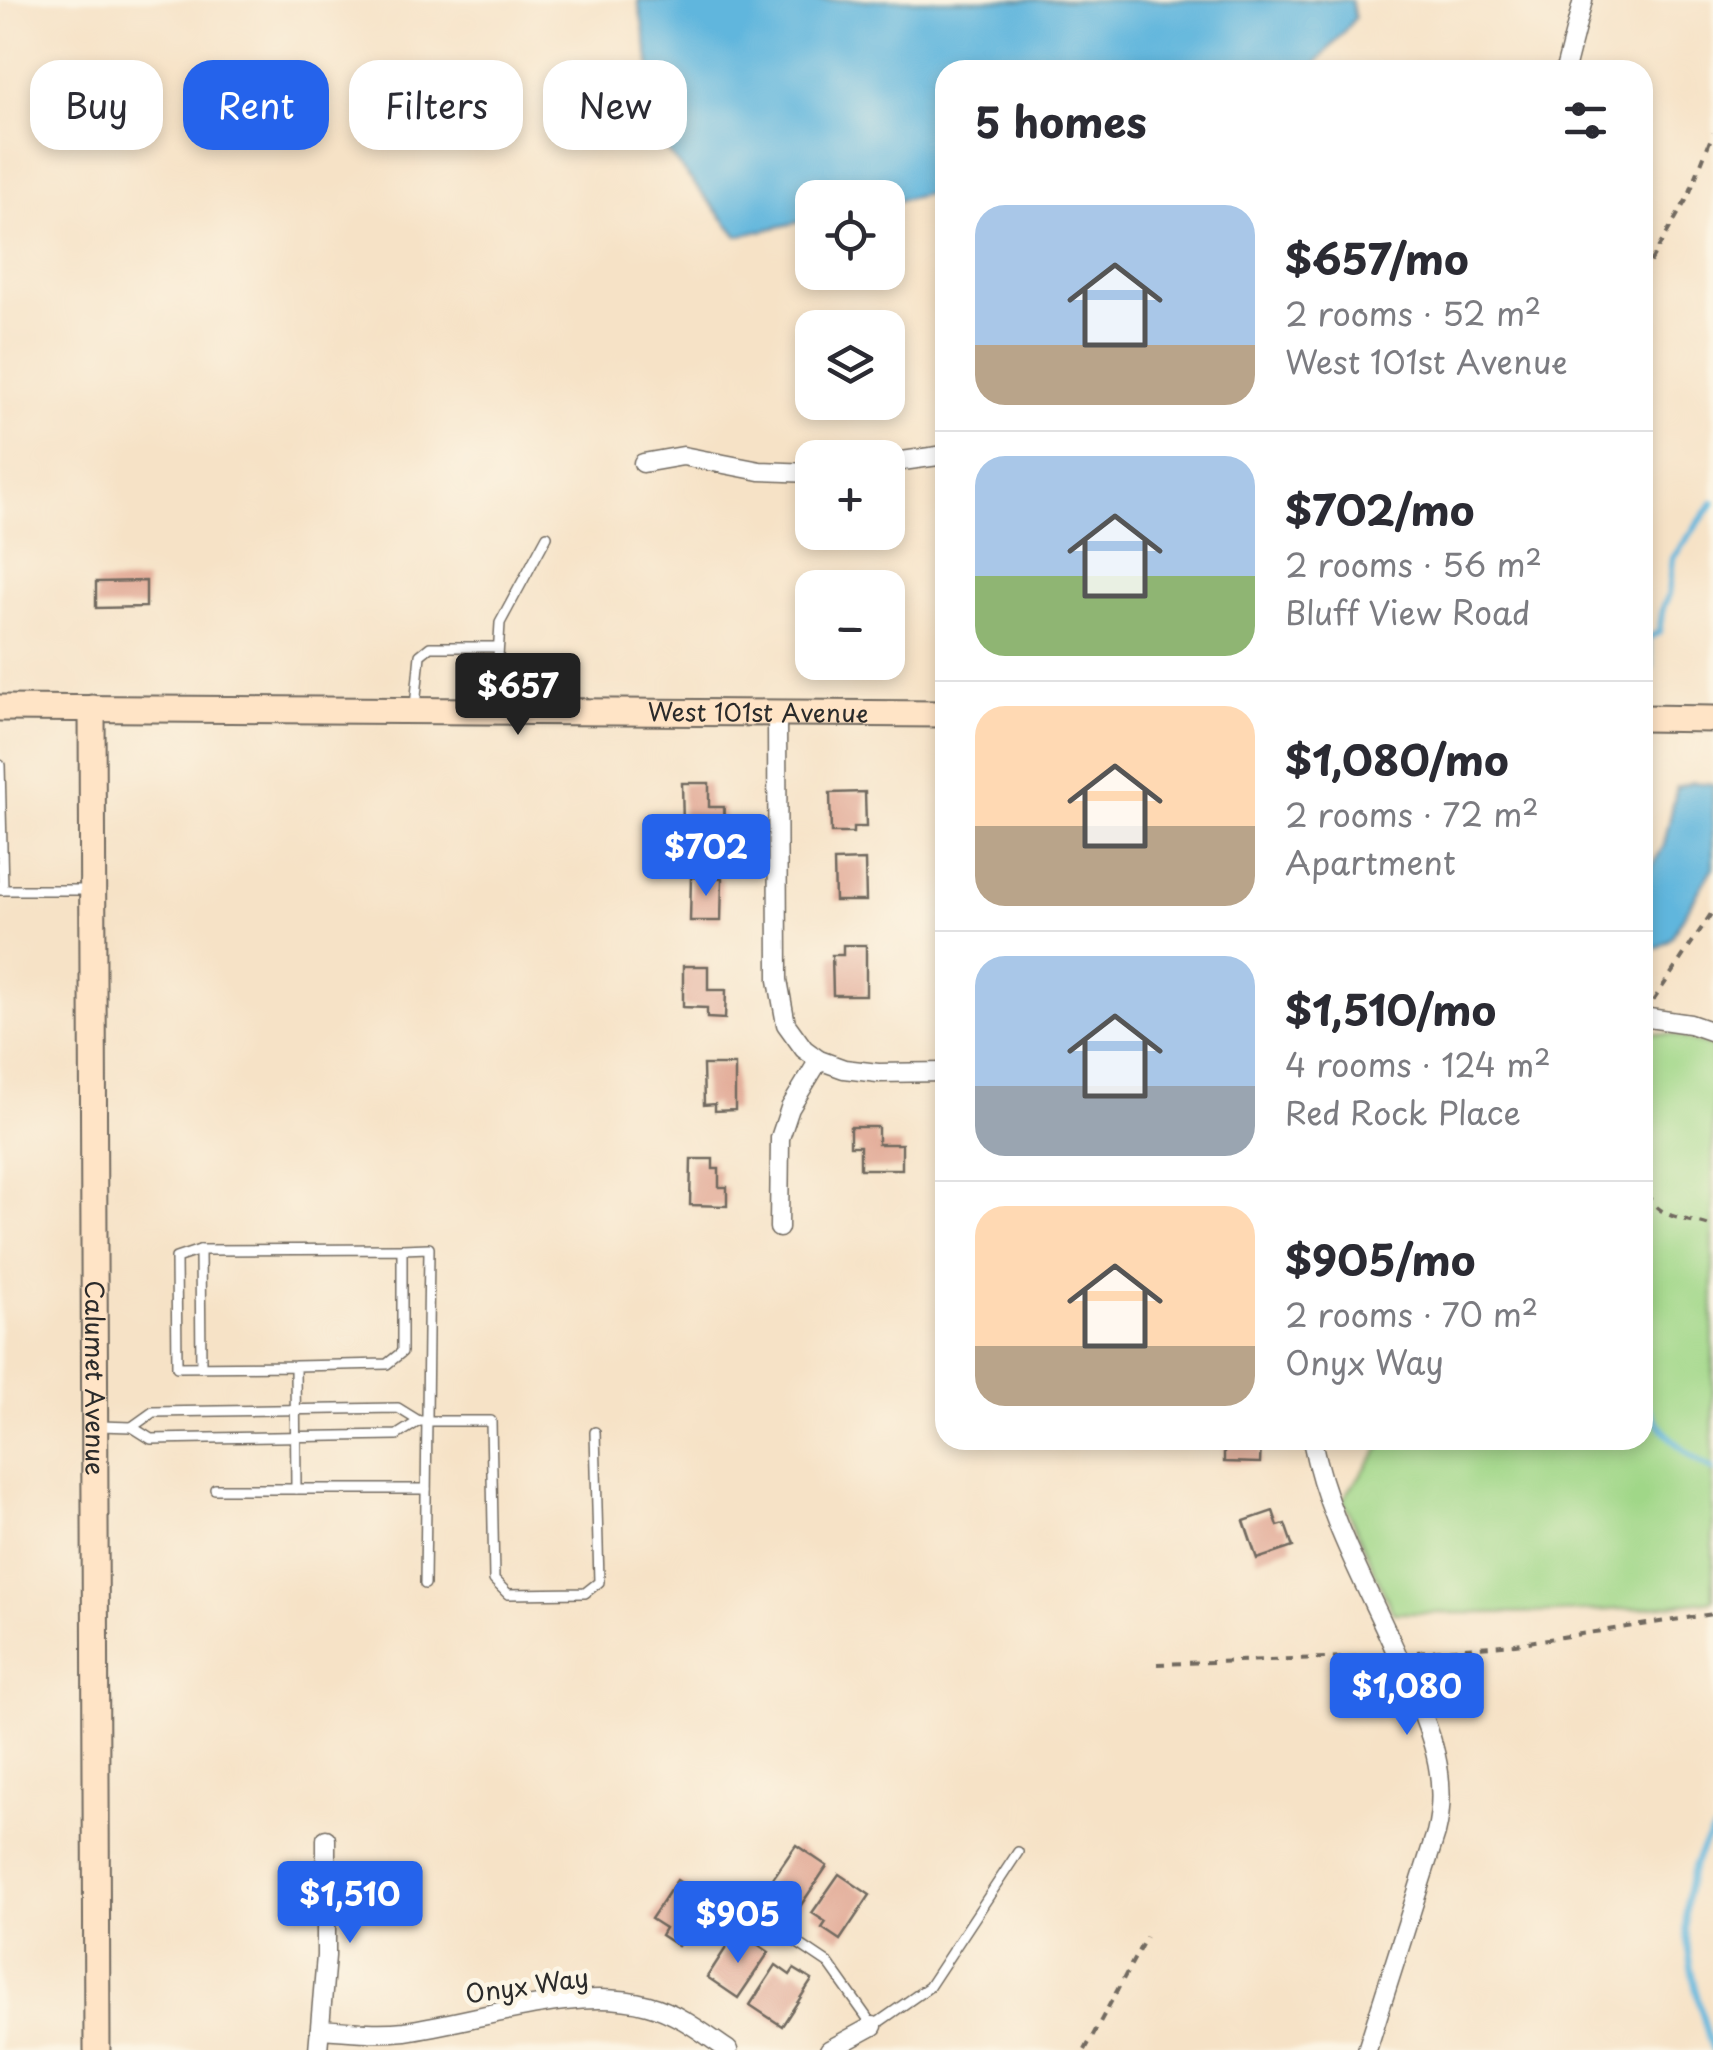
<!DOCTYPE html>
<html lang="en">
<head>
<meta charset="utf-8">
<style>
  :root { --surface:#fff; --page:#f2f2f3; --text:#2b2b33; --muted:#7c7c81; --line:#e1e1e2; --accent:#2563eb }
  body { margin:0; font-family:"Playpen Sans",sans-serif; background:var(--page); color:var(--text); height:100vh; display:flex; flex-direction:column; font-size:38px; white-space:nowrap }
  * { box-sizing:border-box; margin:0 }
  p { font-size:32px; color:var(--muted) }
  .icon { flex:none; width:55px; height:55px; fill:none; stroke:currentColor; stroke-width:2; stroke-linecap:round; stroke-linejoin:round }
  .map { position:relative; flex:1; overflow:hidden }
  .sheet { position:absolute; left:935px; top:60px; width:718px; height:1390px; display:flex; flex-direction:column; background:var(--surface); border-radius:30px; box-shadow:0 5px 15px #0003 }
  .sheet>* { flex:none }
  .banner { position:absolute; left:30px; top:60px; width:755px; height:90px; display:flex; gap:20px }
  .buttons { position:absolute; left:795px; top:180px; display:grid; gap:20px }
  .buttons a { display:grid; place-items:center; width:110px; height:110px; border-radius:20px; background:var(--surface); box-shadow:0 5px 15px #0003; font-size:50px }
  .price { position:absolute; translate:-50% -85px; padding:0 22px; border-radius:10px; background:var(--accent); color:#fff; font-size:32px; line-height:65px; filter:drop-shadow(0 2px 5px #0008) }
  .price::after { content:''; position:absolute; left:50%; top:60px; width:30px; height:22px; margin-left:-15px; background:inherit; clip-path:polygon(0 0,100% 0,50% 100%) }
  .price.active { background:#222; color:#fff }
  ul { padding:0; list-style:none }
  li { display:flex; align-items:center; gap:30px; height:250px; padding:0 40px }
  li+li { border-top:2px solid var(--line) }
  li span { display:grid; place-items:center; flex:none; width:280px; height:200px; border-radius:30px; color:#555 }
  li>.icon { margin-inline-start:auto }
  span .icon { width:120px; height:120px; fill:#fffc; stroke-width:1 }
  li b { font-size:42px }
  h2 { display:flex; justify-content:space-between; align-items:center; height:120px; padding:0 40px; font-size:42px }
  .tag { padding:0 35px; border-radius:30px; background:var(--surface); box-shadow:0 5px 15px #0003; font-size:35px; line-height:90px }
  .tag.active { background:var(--accent); color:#fff }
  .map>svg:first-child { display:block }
  .green { fill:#a0d788; stroke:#66815a; stroke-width:2.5 }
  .water { fill:#61b6dd; stroke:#467084; stroke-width:2.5 }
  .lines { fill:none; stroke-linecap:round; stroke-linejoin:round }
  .stream { stroke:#61b6dd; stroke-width:6 }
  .building { fill:#dfa18d }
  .lane-casing { stroke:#726b61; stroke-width:12 }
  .street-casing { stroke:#726b61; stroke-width:21 }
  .secondary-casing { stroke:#726b61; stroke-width:29 }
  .path { stroke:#726b61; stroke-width:4; stroke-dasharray:8 8; stroke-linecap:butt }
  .lane { stroke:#fff; stroke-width:9 }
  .street { stroke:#fff; stroke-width:18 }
  .secondary { stroke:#ffe4c6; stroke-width:25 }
  .labels { text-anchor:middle; stroke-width:9; stroke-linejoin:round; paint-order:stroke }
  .street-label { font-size:25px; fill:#2b2b2b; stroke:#fcf5e5 }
</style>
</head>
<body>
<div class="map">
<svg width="1713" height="2050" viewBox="0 0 1713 2050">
  <rect width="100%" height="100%" fill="#fcf5e5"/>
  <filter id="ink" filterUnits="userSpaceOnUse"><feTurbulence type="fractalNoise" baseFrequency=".01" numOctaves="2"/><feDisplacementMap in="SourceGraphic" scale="20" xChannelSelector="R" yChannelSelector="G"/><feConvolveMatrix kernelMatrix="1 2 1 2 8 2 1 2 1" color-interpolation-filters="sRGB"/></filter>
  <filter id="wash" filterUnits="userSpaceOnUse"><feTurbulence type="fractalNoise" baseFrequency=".0048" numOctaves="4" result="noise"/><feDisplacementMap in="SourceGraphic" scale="40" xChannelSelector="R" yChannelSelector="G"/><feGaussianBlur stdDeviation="2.25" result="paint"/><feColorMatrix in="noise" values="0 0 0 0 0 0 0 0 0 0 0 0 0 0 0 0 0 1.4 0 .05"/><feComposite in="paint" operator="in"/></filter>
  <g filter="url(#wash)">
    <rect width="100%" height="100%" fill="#f6e2c6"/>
    <path class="green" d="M 1643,1032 L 1673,1035 L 1713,1047 L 1713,1600 C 1607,1615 1500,1613 1393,1613 L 1343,1499 L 1386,1440 L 1642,1440 Z"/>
    <g class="water">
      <polygon points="638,0 1351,0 1355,18 1311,70 945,70 945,190 888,203 888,198 812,198 812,219 738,236 666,150"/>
      <polygon points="1692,782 1713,784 1713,867 1671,938 1657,948 1647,948 1642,938 1644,881 1664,845 1677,787"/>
    </g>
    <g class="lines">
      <g class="stream">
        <polyline points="1642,679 1646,678 1652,666 1648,638 1659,632 1663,608 1669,594 1673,558 1713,503"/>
        <path d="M 1642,1394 C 1656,1429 1681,1452 1713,1470"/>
        <path d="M 1712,2050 C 1693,1980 1663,1896 1713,1832"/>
      </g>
    </g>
    <g id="blocks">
      <g class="building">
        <polygon points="146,581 146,607 96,608 96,582"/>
        <polygon points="682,783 709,783 709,807 724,807 725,836 706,836 706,825 683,825"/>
        <polygon points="865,792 866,827 853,827 853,833 831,833 830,793"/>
        <polygon points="865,860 866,901 835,901 834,861"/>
        <polygon points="691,877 722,878 721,921 690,921"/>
        <polygon points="843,945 866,945 866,995 833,995 832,955 843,955"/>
        <polygon points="683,966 708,966 708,990 726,990 725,1019 707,1018 707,1008 683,1007"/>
        <polygon points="703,1065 735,1065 735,1110 715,1111 715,1104 704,1105"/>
        <polygon points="850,1127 878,1127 878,1144 902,1144 902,1169 860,1169 860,1146 850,1146"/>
        <polygon points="691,1159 713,1159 713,1169 719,1169 719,1187 727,1187 727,1206 690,1205"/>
        <polygon points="1224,1440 1253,1440 1253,1444 1261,1444 1260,1463 1224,1462"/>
        <polygon points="1273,1511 1278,1526 1285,1524 1293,1547 1257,1559 1244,1521"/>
        <polygon points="796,1845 827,1866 797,1911 779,1900 783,1893 769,1884"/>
        <polygon points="839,1874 870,1895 840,1940 822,1928 826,1922 812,1913"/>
        <polygon points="677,1880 709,1901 678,1946 661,1935 665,1928 651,1919"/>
        <polygon points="733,1937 747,1946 751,1940 769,1952 738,1998 707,1977"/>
        <polygon points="776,1965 790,1975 794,1969 812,1980 782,2026 750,2005"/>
      </g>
    </g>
  </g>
  <g filter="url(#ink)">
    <use href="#blocks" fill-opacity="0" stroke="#726b61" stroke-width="2.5"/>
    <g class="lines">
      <defs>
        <g id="lane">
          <polyline points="415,707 420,655 430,647 497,647"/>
          <polyline points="495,708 500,623 547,536"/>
          <polyline points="0,765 3,890"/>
          <polyline points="0,890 92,890"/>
          <polyline points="402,1249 429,1248 425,1584"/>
          <polyline points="200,1250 201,1367"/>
          <polyline points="295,1366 177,1367 176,1258 200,1250 402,1249 402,1352 387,1364 295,1366 296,1489"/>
          <polyline points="99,1426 132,1427 151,1439 397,1435 419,1421"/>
          <polyline points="132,1427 153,1412 398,1408 419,1421 491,1421 494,1580 508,1594 585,1593 599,1582 595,1432"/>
          <polyline points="215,1489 426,1489"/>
          <polyline points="759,1917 829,1964 873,2026 929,1987 1018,1852"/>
        </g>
        <g id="street">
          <polyline points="1565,70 1583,0"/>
          <polyline points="643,463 683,456 760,471 812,473"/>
          <polyline points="888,463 945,455"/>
          <polyline points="777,713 778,980 786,1024 804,1049 819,1060 844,1069 878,1073 945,1072"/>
          <polyline points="1642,1017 1690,1024 1713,1032"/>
          <polyline points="779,1228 780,1138 790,1108 819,1060"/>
          <path d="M 1312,1440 C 1327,1520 1372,1595 1404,1670 C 1427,1724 1451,1773 1436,1833 L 1367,2050"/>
          <path d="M 320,2029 C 348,2031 377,2034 405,2031 C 479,2021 575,1985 648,2005 C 678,2013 703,2033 728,2050"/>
          <polyline points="318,2050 326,1956 326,1839"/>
          <polyline points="829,2050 873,2026"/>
        </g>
        <g id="secondary">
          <path id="s1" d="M 0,708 L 945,714"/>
          <path id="s2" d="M 92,708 L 97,2050"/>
          <polyline points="1642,718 1713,719"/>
        </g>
      </defs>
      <use href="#lane" class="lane-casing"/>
      <use href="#street" class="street-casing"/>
      <use href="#secondary" class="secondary-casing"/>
      <g class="path">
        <polyline points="1642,276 1688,197 1713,133"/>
        <polyline points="1653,1001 1713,911"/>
        <path d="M 1642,1178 C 1652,1221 1677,1215 1713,1227"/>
        <polyline points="1417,1652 1515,1644 1713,1614"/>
        <polyline points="1157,1664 1377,1656"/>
        <polyline points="1085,2050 1146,1937"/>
      </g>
      <use href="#lane" class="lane"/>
      <use href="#street" class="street"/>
      <use href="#secondary" class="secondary"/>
    </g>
  </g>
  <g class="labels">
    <g class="street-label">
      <text dy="9" stroke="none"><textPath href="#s1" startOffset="758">West 101st Avenue</textPath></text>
      <text dy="9" stroke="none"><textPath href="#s2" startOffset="670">Calumet Avenue</textPath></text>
      <text transform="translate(527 1986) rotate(-8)" y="9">Onyx Way</text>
    </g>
  </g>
</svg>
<div class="buttons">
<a><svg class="icon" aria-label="locate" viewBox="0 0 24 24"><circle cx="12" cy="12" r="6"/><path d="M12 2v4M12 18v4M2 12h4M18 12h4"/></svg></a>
<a><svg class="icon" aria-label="layers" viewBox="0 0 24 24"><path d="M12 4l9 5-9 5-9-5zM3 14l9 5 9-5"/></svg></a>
<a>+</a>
<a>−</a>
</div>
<b class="price active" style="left:518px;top:738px">$657</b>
<b class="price" style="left:706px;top:899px">$702</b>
<b class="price" style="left:1407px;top:1738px">$1,080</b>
<b class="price" style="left:350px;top:1946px">$1,510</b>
<b class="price" style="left:738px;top:1966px">$905</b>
<div class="banner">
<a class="tag">Buy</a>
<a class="tag active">Rent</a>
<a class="tag">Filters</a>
<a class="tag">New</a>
</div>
<section class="sheet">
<h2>5 homes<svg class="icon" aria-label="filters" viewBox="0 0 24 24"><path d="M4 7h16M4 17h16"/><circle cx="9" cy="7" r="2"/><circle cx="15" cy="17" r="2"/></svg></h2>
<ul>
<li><span style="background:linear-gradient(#a9c7e8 70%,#b9a48a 0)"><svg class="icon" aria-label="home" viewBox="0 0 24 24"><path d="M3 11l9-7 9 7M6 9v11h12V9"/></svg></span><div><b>$657/mo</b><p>2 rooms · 52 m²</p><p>West 101st Avenue</p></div></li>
<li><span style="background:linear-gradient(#a9c7e8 60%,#8fb573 0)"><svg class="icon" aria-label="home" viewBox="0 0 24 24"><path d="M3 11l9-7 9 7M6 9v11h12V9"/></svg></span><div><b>$702/mo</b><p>2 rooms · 56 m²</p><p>Bluff View Road</p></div></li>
<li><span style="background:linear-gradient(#ffd9b3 60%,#b9a48a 0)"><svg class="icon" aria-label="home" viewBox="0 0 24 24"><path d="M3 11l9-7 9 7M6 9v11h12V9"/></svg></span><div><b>$1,080/mo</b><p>2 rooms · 72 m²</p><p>Apartment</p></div></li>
<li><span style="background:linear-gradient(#a9c7e8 65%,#9aa5b1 0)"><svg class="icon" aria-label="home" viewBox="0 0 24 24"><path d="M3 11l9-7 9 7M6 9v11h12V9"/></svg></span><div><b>$1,510/mo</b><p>4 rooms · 124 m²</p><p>Red Rock Place</p></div></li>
<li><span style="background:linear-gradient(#ffd9b3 70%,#b9a48a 0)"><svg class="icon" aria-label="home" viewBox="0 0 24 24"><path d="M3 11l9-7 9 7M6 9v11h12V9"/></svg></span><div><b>$905/mo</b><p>2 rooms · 70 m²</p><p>Onyx Way</p></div></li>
</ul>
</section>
</div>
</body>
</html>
